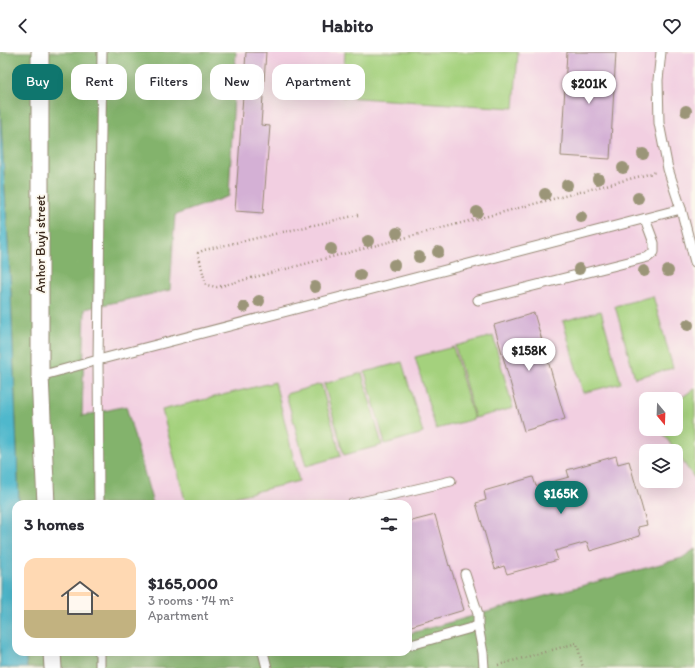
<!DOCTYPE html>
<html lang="en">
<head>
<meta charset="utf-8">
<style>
  :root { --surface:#fff; --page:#f2f2f3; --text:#2b2b33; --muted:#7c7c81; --line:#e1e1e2; --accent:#0f766e }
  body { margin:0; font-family:Itim,sans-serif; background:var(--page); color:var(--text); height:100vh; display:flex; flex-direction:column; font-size:15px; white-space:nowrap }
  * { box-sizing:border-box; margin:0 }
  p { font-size:13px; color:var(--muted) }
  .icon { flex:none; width:22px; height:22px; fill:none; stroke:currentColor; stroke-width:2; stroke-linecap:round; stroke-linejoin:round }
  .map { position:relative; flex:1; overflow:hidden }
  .panel { position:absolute; left:12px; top:448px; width:400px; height:156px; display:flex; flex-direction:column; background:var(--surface); border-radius:12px; box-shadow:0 4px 16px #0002 }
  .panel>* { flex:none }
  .top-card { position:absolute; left:12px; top:12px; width:400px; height:36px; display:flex; gap:8px }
  .needle { width:26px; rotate:161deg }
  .buttons { position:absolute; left:639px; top:340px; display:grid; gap:8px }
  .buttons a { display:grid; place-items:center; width:44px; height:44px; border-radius:8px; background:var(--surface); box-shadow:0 4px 16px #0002; font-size:20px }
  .price { position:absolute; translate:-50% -34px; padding:0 9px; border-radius:14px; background:#fff; color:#222; font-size:13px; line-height:26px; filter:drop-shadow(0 1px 2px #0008) }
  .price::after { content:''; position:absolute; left:50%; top:24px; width:12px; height:9px; margin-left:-6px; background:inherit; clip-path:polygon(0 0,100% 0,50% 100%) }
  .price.selected { background:var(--accent); color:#fff }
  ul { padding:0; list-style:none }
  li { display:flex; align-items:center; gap:12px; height:100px; padding:0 12px }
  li+li { border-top:1px solid var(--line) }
  li span { display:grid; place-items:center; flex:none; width:112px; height:80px; border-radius:12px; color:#555 }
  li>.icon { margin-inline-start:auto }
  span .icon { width:48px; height:48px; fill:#fffc; stroke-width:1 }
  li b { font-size:17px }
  h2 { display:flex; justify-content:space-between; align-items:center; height:48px; padding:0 12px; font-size:17px }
  .pill { padding:0 14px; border-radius:12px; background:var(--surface); box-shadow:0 4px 16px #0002; font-size:14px; line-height:36px }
  .pill.selected { background:var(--accent); color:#fff }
  header { display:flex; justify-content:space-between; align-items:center; height:52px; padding:0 12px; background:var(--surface); font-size:18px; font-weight:800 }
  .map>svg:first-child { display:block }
  .built { fill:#f2cfe1; fill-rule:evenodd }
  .green { fill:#a4d17d; stroke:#707e4e }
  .forest { fill:#83b36c; stroke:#5f6e45 }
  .water { fill:#4fb8cc; stroke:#457175 }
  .building { fill:#d4b0d5 }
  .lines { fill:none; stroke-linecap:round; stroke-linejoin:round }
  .lane-casing { stroke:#968874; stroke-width:11 }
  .street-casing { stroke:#968874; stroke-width:19 }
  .path { stroke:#968874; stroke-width:2.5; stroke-dasharray:1 3; stroke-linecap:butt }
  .lane { stroke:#fff; stroke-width:9 }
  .street { stroke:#fff; stroke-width:17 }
  .tree { fill:#9b9578 }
  .labels { text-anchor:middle; stroke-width:3.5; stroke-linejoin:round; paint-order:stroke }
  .street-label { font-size:13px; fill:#3b2a1e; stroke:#fbf7ec }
</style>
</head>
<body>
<header><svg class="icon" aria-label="back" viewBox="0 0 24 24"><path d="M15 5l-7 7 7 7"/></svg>Habito<svg class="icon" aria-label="heart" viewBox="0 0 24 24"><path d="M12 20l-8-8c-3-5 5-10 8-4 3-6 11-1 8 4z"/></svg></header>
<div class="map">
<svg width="695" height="616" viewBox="0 0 695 616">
  <rect width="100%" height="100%" fill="#fbf7ec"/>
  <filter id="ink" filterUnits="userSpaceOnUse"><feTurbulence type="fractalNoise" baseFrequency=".025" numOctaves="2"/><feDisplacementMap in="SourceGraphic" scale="8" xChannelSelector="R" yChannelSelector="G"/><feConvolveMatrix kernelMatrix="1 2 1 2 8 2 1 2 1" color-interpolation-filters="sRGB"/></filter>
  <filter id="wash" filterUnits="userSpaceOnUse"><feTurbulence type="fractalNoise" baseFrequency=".012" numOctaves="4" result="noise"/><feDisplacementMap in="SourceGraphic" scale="16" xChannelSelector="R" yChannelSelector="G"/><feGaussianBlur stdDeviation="0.9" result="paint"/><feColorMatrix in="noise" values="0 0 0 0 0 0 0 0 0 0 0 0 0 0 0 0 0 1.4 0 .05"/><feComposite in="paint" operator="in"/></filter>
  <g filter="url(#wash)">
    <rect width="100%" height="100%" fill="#f0e5c9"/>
    <path class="built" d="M 0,0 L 695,0 L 695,616 L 2,616 L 0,528 ZM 646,347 L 676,347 L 676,377 L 646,377 ZM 646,399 L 676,399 L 676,429 L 646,429 ZM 16,452 L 408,452 L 408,600 L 16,600 Z"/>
    <g class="green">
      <polygon points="345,0 518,0 514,56 342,45"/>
      <polygon points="653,244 673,316 635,326 615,254"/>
      <polygon points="601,259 621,331 583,341 563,269"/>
      <polygon points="493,284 513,356 475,366 455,294"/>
      <polygon points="453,295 474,367 436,377 415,305"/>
      <polygon points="402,310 423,381 385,392 365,320"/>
      <polygon points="362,321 382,393 344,403 324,332"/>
      <polygon points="275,330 299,429 205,452 186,452 162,358"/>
      <polygon points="321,332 341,404 306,414 286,342"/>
      <polygon points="695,336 695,427 660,377 676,377 676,350"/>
    </g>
    <g class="forest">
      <polygon points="0,0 236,0 229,144 175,163 170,238 85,257 82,364 126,354 153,452 19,452 11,241 0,56"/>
      <polygon points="695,497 695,616 27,616 25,600 408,600 408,582 682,506"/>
    </g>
    <polygon class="water" points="0,56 11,241 19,452 16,452 16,600 25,600 27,616 0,616"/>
    <g id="blocks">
      <g class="building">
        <polygon points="246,0 266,0 261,73 270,74 263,161 235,159"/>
        <polygon points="567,0 616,0 610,107 561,104"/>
        <polygon points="534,261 565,367 524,379 494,273"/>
        <polygon points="616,404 618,412 629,409 647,473 638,475 640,484 590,499 587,490 555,499 558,508 507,522 504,514 495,517 476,451 486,448 484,439 533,425 536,434 569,425 567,418"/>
        <polygon points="435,463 449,514 450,513 464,558 408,575 408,470"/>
      </g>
    </g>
  </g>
  <g filter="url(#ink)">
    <use href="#blocks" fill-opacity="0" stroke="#968874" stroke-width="1"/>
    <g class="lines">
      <defs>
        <g id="lane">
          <polyline points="661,0 658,28 659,71 668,117 681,157 695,210"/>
          <polyline points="478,248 648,205 654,200 654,191 645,167"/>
          <polyline points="40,324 98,308 102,0"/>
          <polyline points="99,452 98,308 681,157"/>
          <polyline points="352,452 451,429"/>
          <polyline points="465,522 478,562 478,574 483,601 484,616"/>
          <polyline points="411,593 478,574"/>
          <polyline points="263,600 267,616"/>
          <polyline points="100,616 100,600"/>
        </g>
        <g id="street">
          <polyline points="40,0 40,324 46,452"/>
          <polyline points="52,600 53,616"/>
        </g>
      </defs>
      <use href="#lane" class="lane-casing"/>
      <use href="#street" class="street-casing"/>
      <g class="path">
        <polyline points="358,163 204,198 198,201 206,233 217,235 656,120"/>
        <polyline points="498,613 577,591 583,616"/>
      </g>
      <use href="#lane" class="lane"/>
      <use href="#street" class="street"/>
    </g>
    <g class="tree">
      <circle cx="686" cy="59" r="6"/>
      <circle cx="643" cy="102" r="6"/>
      <circle cx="623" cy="116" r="6"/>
      <circle cx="598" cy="127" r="6"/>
      <circle cx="567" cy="133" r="6"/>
      <circle cx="545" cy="142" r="6"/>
      <circle cx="638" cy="146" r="6"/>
      <circle cx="477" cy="160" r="6"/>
      <circle cx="581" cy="165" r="6"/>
      <circle cx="397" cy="181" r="6"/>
      <circle cx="368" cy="189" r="6"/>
      <circle cx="331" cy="197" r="6"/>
      <circle cx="438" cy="200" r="6"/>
      <circle cx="419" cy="205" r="6"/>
      <circle cx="394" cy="213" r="6"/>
      <circle cx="579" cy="217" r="6"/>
      <circle cx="644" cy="219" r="6"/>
      <circle cx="668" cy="219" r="6"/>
      <circle cx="360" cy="223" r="6"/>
      <circle cx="315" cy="235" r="6"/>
      <circle cx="259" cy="249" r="6"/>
      <circle cx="244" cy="255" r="6"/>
      <circle cx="688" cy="273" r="6"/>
    </g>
  </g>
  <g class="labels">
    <g class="street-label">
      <text transform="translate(40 192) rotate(-90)" y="5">Anhor Buyi street</text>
    </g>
  </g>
</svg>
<div class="buttons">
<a><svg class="needle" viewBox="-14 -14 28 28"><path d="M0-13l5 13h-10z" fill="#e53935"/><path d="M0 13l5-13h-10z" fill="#7c7c81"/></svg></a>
<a><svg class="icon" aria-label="layers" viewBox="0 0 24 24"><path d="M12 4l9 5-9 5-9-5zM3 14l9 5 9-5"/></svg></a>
</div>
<b class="price" style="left:589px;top:53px">$201K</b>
<b class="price" style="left:529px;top:320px">$158K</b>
<b class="price selected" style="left:561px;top:463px">$165K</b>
<div class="top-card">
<a class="pill selected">Buy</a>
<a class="pill">Rent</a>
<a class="pill">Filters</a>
<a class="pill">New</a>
<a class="pill">Apartment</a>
</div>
<section class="panel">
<h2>3 homes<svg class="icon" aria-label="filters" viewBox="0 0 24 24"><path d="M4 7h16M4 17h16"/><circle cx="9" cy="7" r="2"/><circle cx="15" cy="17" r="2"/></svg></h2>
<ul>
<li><span style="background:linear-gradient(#ffd9b3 65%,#c2b280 0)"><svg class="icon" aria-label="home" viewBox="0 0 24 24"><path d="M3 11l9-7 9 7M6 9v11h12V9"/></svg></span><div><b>$165,000</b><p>3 rooms · 74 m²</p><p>Apartment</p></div></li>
</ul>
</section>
</div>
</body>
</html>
